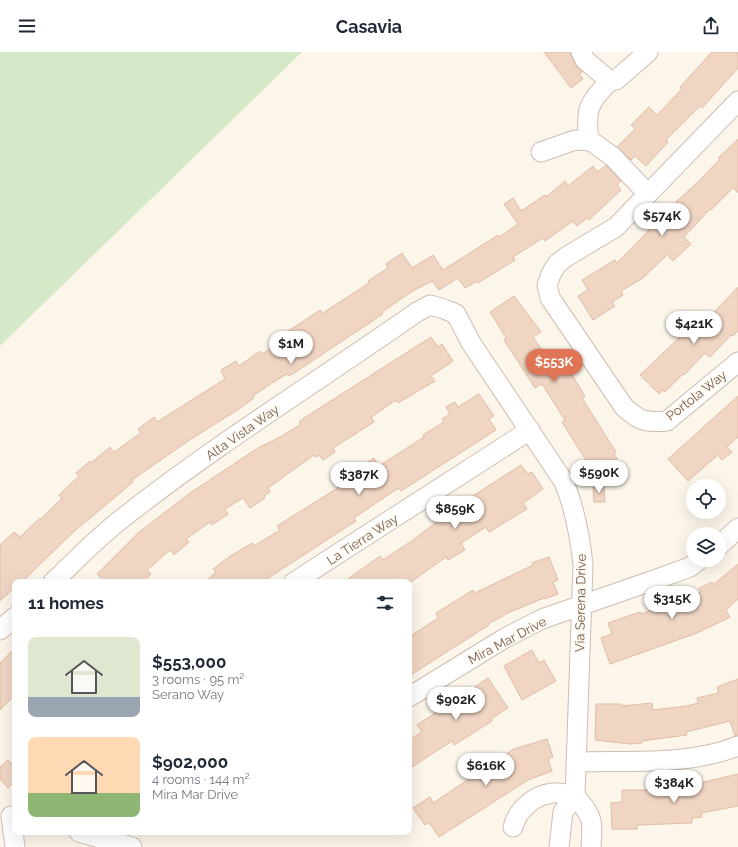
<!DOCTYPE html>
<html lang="en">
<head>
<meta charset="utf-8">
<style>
  :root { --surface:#fff; --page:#f6f6f7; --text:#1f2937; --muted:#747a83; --accent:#df7555 }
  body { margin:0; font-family:Raleway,sans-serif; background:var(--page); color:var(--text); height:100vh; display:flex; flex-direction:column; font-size:15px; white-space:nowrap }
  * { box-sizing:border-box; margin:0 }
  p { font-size:13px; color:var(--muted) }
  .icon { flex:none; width:22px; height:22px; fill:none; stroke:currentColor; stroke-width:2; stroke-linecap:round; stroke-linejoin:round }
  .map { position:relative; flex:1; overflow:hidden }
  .panel { position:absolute; left:12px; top:527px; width:400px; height:256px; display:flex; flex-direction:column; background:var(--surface); border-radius:8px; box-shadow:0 4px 16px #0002 }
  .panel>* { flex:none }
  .buttons { position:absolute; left:686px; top:427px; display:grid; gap:8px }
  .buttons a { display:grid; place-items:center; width:40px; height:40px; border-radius:50%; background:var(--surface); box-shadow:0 4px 16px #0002; font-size:20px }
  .price { position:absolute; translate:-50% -34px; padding:0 9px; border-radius:14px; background:#fff; color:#222; font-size:13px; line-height:26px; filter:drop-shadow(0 1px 2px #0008) }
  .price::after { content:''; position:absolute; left:50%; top:24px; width:12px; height:9px; margin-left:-6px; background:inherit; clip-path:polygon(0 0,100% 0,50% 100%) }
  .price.active { background:var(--accent); color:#fff }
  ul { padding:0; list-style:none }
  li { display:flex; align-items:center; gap:12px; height:100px; padding:0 16px }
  li span { display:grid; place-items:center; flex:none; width:112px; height:80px; border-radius:8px; color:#555 }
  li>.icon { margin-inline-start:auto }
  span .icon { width:48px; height:48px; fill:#fffc; stroke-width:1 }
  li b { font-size:17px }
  h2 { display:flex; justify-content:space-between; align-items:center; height:48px; padding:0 16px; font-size:17px }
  header { display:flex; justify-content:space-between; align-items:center; height:52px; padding:0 16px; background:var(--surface); font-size:18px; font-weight:700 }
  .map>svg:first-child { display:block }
  .green { fill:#d5e9c8 }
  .building { fill:#f0d5c3; stroke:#e2bca4 }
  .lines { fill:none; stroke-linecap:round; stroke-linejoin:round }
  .minor-casing { stroke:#cebdb0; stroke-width:21 }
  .minor { stroke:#fff; stroke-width:19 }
  .labels { text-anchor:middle; stroke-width:3; stroke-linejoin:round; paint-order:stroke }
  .street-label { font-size:13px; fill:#765c4e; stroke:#fef9f0 }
</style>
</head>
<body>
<header><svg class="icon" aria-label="menu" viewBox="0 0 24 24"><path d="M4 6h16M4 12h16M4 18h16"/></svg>Casavia<svg class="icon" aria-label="share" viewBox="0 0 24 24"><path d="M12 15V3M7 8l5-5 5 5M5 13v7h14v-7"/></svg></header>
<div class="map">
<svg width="738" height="795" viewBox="0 0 738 795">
  <rect width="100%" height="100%" fill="#fcf5ea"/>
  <polygon class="green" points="0,0 302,0 0,294"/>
  <g class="building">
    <polygon points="544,0 570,0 575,13 582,20 579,22 583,27 571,36"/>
    <polygon points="712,0 738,0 738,16 702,56 700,54 666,88 668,90 646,114 635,104 631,108 617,95 635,77 631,73 649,55 657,63 682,37 680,35"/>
    <polygon points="738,87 738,141 733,136 711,158 710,157 684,185 691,192 673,209 667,203 643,226 621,239 623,243 612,250 615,254 593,268 578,244 588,238 582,228 615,208 617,211 656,171 658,173 674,157 672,155 676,150 700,128 720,107 718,106"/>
    <polygon points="606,113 621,129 617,133 621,138 589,168 587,166 577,174 573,169 545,189 543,186 513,205 515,208 478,231 477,229 465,236 458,226 439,238 432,229 411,240 382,260 383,262 294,321 289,324 287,322 272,331 253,344 254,346 239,357 191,387 132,428 133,430 70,483 22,530 15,530 15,535 0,549 0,493 14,480 20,485 40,466 41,467 62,446 59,443 79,424 76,421 90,409 91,411 110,395 114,400 141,381 138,377 154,365 157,370 225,327 221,318 236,309 239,314 260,299 262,302 287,286 284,282 320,258 323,261 369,231 368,229 388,216 386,212 402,201 412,216 433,203 443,218 498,183 499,185 518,172 504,152 513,146 521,159 545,143 546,145 565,129 568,134 593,114 598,120"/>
    <polygon points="738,235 738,279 733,284 731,283 710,305 705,301 684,323 683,322 665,340 663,338 659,342 640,323 703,263 708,267"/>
    <polygon points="514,244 541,280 533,285 550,310 560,303 585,344 582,346 616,400 614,401 617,407 594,421 562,370 565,368 542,332 535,336 504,288 506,286 490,260"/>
    <polygon points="431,285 438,295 442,292 453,309 431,324 435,329 398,351 396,348 371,365 374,370 333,396 335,400 323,408 319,403 315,405 314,403 268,436 270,440 264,444 265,446 250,456 243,446 225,457 228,462 212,473 210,470 186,487 189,490 174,503 170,498 147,518 151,522 143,530 105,530 97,522 138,481 190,441 258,396 282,384 301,372 299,370 304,366"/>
    <polygon points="479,342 494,364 489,367 496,378 401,439 399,436 391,441 354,466 356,469 262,530 205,530 216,520 213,517 229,505 252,491 254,494 280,478 277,474 360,422 357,417 374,406 379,414 424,385 423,383 444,370 442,367 450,362 446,355 455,350 458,355"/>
    <polygon points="738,344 738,385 727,395 732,400 722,408 718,403 688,429 668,407"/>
    <polygon points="521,413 528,422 532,420 543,437 523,451 527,457 489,480 486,475 461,491 465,498 448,508 446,505 411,530 344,530 380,504 383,508 413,488 457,454"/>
    <polygon points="604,434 605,450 594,450 593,435"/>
    <polygon points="549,505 558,528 553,530 558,542 544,547 544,546 510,560 488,572 489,573 409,624 409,585 438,566 436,561 473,538 475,541 533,513 532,511"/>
    <polygon points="738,512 738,547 726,558 730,565 697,581 610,612 601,586 612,582 608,571 640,560 641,562 701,540 699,536 712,530 713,533"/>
    <polygon points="15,596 15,643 0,658 0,611"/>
    <polygon points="532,598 539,611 544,608 556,629 522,648 504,614"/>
    <polygon points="488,626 508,656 491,667 492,669 454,693 452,689 409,717 409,688 422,680 417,673"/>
    <polygon points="738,627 738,683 735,684 730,669 686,680 687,683 642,689 642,691 630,692 595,688 596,652 622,652 622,654 652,651 653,658 687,654 698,651 697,646 719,641 717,635"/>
    <polygon points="547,687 553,705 548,707 552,719 528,728 439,785 431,773 428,771 425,773 413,756 430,745 433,751 514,697"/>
    <polygon points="8,708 15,714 15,729 8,736 0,727 0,715"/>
    <polygon points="738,722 738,754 701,761 702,765 692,766 692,771 637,773 637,777 612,777 611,751 622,750 622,738 672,738 672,735 696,732"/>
  </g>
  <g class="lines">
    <defs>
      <g id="minor">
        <polyline points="581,0 585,8 610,29 616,28 648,0"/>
        <path d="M 738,49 L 616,175 L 566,205 L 557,212 L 551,222 L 547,233 L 550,246 L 624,355 C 639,369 646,371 667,369 L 738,310"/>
        <path d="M 589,89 C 585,59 588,50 610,29"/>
        <polyline points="541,100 575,88 591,89 613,105 648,142"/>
        <polyline points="719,494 738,476"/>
        <path d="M 53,530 C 76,508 99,484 124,465 C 218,391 320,328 417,260 L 430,253 L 444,257 L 456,262 L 471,291 L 564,430 C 575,457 580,484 583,513 L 575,744 L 563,760 L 559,795"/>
        <polyline points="294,530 530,378"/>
        <polyline points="0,578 15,565"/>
        <polyline points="409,645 505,586 542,567 657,527 690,515 699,508"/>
        <path d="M 576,710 C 630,708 687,714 738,694"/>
        <path d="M 575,744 C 593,765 593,767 591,795"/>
        <polyline points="11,764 15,795"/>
        <path d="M 513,775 C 518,757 534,743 553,741 C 559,740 568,743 575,744"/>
        <polyline points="79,780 132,795"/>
      </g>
    </defs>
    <use href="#minor" class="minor-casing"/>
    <use href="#minor" class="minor"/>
  </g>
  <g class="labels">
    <g class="street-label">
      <text transform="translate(696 343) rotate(-38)" y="5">Portola Way</text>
      <text transform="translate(242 380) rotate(-35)" y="5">Alta Vista Way</text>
      <text transform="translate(362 487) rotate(-33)" y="5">La Tierra Way</text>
      <text transform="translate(580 551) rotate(-89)" y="5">Via Serena Drive</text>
      <text transform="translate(507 588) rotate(-28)" y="5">Mira Mar Drive</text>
    </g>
  </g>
</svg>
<div class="buttons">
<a><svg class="icon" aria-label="locate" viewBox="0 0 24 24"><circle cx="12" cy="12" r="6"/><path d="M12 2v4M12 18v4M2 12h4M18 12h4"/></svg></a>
<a><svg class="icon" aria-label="layers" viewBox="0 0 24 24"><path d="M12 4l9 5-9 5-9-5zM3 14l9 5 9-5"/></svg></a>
</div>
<b class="price" style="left:662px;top:185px">$574K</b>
<b class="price" style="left:694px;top:293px">$421K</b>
<b class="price" style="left:291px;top:313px">$1M</b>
<b class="price active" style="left:554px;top:331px">$553K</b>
<b class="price" style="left:599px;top:442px">$590K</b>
<b class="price" style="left:359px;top:444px">$387K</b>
<b class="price" style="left:455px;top:478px">$859K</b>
<b class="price" style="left:672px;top:568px">$315K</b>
<b class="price" style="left:456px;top:669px">$902K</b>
<b class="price" style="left:486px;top:735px">$616K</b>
<b class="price" style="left:674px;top:752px">$384K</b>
<section class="panel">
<h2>11 homes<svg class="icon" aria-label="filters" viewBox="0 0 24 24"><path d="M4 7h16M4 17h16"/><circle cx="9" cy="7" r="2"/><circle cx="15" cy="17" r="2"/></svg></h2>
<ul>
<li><span style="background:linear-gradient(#dfe7d0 75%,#9aa5b1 0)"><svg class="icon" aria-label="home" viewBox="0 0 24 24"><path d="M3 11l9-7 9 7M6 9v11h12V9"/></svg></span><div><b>$553,000</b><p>3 rooms · 95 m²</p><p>Serano Way</p></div></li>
<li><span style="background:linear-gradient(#ffd9b3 70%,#8fb573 0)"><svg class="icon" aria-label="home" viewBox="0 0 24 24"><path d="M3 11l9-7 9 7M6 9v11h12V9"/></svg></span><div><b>$902,000</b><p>4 rooms · 144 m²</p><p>Mira Mar Drive</p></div></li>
</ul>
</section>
</div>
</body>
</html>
